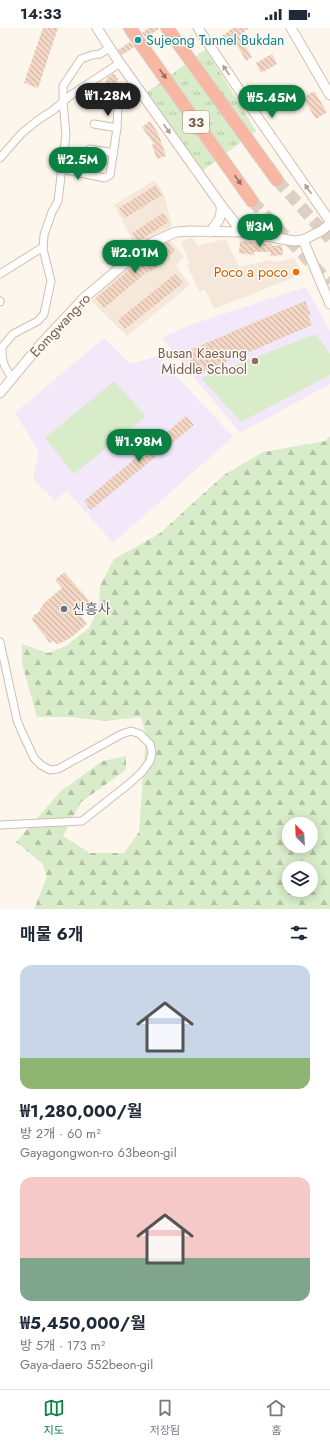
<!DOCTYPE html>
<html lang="ko">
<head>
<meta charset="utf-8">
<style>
  :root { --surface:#fff; --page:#f6f6f7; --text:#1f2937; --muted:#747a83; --line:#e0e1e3; --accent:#0b8043 }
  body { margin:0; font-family:Jost,"Noto Sans KR",sans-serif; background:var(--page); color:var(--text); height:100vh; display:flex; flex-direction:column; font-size:15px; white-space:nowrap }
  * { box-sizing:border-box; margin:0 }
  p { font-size:13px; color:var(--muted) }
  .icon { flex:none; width:22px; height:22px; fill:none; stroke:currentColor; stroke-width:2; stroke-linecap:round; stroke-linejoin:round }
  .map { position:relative; height:881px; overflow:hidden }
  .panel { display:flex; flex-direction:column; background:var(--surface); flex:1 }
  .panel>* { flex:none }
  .needle { width:26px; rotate:336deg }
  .controls { position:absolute; left:282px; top:789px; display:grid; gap:8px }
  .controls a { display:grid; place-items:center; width:36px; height:36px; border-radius:50%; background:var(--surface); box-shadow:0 2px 10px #0003; font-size:20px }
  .price { position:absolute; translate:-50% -34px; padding:0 9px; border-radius:14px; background:var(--accent); color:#fff; font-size:13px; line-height:26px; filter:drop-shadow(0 1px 2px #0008) }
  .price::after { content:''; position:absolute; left:50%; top:24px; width:12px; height:9px; margin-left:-6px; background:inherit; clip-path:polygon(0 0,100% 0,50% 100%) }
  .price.current { background:#222; color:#fff }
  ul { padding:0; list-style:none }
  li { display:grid; align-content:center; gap:8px; height:212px; padding:0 20px }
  li span { display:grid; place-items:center; height:124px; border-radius:12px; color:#555 }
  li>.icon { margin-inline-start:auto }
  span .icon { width:72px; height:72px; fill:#fffc; stroke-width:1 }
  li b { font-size:17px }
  h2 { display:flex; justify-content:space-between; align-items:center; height:48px; padding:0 20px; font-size:17px }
  .status { display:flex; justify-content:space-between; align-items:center; height:28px; padding:0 20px; background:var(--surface); direction:ltr }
  .status svg { height:11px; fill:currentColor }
  .menu { display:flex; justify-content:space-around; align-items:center; height:56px; border-top:1px solid var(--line); background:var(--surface); font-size:11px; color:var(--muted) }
  .menu a { display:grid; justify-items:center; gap:2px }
  .menu .current { color:var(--accent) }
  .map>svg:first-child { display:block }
  .residential { fill:#f5e8da }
  .education { fill:#f3e8fa }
  .forest { fill:url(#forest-firs); fill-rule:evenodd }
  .park { fill:url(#park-tufts) }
  .garden { fill:#d8ecc9 }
  .building { fill:url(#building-back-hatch) }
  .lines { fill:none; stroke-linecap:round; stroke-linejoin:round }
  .highway-tunnel { stroke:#dcd0c4; stroke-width:12; stroke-dasharray:12 6; stroke-linecap:butt }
  .street-casing { stroke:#d1beb0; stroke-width:9 }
  .secondary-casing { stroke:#d6c0b0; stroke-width:11 }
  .highway-casing { stroke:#dad1cd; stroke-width:14 }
  .street { stroke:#fff; stroke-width:7 }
  .secondary { stroke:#fff; stroke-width:9 }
  .highway { stroke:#f7b7a3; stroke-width:12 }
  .oneway { fill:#af9d94 }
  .oneway2 { fill:#936e5e }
  .culture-dot { fill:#0f9aa8; stroke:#fffaf3; stroke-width:1.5 }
  .food-dot { fill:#e8710a; stroke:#fffaf3; stroke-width:1.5 }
  .education-dot { fill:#8d6e63; stroke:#fffaf3; stroke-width:1.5 }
  .worship-dot { fill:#6b7280; stroke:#fffaf3; stroke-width:1.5 }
  .labels { text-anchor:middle; stroke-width:3; stroke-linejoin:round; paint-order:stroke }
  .shield { fill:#fffaf3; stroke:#a28b7f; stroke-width:1 }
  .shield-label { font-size:13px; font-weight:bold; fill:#7a5c4d }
  .culture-label { font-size:14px; fill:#0d838f; stroke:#fffaf3; text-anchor:start }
  .food-label { font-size:14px; fill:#c56008; stroke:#fffaf3; text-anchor:end }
  .street-label { font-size:14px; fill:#7a5c4d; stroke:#fffaf3 }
  .education-label { font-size:14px; fill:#785e54; stroke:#fffaf3; text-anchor:end }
  .worship-label { font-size:14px; fill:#5b616d; stroke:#fffaf3; text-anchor:start }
</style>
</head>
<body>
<div class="status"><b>14:33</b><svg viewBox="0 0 49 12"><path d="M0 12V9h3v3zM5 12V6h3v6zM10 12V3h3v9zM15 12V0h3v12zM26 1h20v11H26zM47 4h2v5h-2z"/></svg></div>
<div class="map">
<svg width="330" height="881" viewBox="0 0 330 881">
  <defs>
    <pattern id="forest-firs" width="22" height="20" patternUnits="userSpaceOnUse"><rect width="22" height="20" fill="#d8ecc9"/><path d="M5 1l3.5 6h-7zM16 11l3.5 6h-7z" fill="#b4c2a5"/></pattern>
    <pattern id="park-tufts" width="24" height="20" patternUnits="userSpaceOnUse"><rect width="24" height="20" fill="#d8ecc9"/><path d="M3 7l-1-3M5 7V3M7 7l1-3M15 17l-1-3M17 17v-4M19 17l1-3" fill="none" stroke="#b4c2a5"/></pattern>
    <pattern id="building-back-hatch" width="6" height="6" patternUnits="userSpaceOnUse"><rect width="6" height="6" fill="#f3d5c3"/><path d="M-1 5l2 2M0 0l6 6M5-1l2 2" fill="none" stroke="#cab0a1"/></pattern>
  </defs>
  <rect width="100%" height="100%" fill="#fdf6ec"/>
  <g class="residential">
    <polygon points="155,152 164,166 172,198 165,206 184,228 176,238 190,257 127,308 91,273 140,227 114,177"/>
    <polygon points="192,209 198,218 225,211 239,239 268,232 278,234 294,230 303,246 214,281 205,262 199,264 187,237 190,236 181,214"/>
  </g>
  <g class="education">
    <polygon points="305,259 309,264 330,304 330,356 240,405 162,310 187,298"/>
    <polygon points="104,310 130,336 158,328 233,409 113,515 67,463 55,472 33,451 39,424 15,385"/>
  </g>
  <path class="forest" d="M 330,408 L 330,881 L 34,881 L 47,849 L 42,835 L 16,814 L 61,763 L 103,733 L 126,728 L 126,742 L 81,774 L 63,808 L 90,825 L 124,825 L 139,804 L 146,707 L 141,689 L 106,693 L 69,689 L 37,689 L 22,636 L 22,616 L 48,625 L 66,618 L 89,600 L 99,579 L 100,558 L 114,531 L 159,506 L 224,447 L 263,424 L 325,413 ZM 289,796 L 311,796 L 311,818 L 289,818 ZM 289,840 L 311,840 L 311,862 L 289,862 Z"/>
  <polygon class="park" points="206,21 256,103 202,143 146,65"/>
  <g class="garden">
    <polygon points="316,306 330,326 330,347 241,394 201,350"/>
    <polygon points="114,353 146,388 74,446 45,410"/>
  </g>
  <g class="building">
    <polygon points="43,0 58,0 38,60 24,55"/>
    <polygon points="149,0 160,0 146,10 142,5"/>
    <polygon points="233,0 249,0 239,8 252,29 246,33 234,12 228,16 222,8"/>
    <polygon points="130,14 134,19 122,27 118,22"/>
    <polygon points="272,26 277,36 261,45 256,35"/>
    <polygon points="112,46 116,47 116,50 118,50 117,57 106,55 107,50"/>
    <polygon points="314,63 327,84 316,91 303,70"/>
    <polygon points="150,93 158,105 166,128 157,131 152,117 154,116 142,99"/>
    <polygon points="156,157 162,167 125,190 119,180"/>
    <polygon points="163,185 169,194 137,214 132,205"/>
    <polygon points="240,213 272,216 271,218 282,217 283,227 270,228 271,224 254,224 254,227 239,225"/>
    <polygon points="167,214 175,223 149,245 148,243 104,280 96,270 139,233 141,235 162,217"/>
    <polygon points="175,246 183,255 125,301 118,292"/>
    <polygon points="305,273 311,286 308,288 312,297 198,346 198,343 195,345 187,326 191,325 190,322"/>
    <polygon points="186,388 194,397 91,482 84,473"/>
    <polygon points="64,544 92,576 80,587 87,596 69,611 58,616 52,613 50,615 32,592 34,587 38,585 44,575 62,560 55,552"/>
  </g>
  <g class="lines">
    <g class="highway-tunnel">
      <polyline points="277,152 330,211"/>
      <polyline points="252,173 330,255"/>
    </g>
    <defs>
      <g id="street">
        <polyline points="83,59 121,64"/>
        <polyline points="94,96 117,100"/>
        <polyline points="90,121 114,125"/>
        <polyline points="0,130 22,105 38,92 52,83 71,67 120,35"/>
        <path d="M 61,141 L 105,150 L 110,147 L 117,100 L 118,76 L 121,64 C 128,65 131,63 137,59"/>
        <polyline points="0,246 43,219"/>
        <polyline points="0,273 0,274"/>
        <path d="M 12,349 C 3,338 2,333 2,319 L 13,306 L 38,293 L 44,286 L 51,253 L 43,221 L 44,207 L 52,184 L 58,173 L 66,106 L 63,74 L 63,58 L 81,31 L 92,27 L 100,26 L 109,20"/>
        <polyline points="0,614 17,692 21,702 34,730 41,737 50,742 58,741 122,706 131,703 140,706 150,716 152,725 150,733 142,744 130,755 82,793 0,797"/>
      </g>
      <g id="secondary">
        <polyline points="97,0 115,28 221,177 242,204"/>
        <polyline points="198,0 254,84 330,193"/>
        <polyline points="291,0 330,67"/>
        <path d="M 210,204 C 217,195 223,189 221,177"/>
        <polyline points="303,212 330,276"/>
        <polyline points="0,365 39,318 83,271 130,231 153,214 176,204 191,203 242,204 294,213 303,212 321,203 330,196"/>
      </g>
      <g id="highway">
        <polyline points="130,0 136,9"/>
        <polyline points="167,0 277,152"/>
        <polyline points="140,15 252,173"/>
      </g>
    </defs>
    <use href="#street" class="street-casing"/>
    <use href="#secondary" class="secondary-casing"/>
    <use href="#highway" class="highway-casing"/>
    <use href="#street" class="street"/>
    <use href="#secondary" class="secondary"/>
    <use href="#highway" class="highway"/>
  </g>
  <defs><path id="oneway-solid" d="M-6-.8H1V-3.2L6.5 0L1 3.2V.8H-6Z"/></defs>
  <g class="oneway">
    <use href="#oneway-solid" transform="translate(226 42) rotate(-124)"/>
    <use href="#oneway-solid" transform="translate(167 101) rotate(55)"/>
    <use href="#oneway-solid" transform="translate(308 161) rotate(-125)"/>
  </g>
  <g class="oneway2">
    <use href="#oneway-solid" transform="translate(163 46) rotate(55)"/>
    <use href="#oneway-solid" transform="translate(238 152) rotate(55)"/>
  </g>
  <circle class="culture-dot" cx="138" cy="12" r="4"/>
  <circle class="food-dot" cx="296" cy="244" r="4"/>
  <circle class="education-dot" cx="255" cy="333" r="4"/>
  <circle class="worship-dot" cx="64" cy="581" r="4"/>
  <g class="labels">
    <rect class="shield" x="183" y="83" width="26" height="22" rx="3"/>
    <g class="shield-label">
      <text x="196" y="99">33</text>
    </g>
    <g class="culture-label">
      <text x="146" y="17">Sujeong Tunnel Bukdan</text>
    </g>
    <g class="food-label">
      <text x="288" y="249">Poco a poco</text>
    </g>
    <g class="street-label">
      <text transform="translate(60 297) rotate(-47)" y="5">Eomgwang-ro</text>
    </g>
    <g class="education-label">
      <text x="247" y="330">Busan Kaesung<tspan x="247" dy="16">Middle School</tspan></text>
    </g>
    <g class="worship-label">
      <text x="72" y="586">신흥사</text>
    </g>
  </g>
</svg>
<div class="controls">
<a><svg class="needle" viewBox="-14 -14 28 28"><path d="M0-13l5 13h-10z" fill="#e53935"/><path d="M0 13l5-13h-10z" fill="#747a83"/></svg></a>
<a><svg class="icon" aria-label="layers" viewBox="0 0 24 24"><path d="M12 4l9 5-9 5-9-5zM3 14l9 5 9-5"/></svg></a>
</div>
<b class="price current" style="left:108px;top:89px">₩1.28M</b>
<b class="price" style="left:272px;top:91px">₩5.45M</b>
<b class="price" style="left:78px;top:153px">₩2.5M</b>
<b class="price" style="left:260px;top:220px">₩3M</b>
<b class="price" style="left:135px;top:246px">₩2.01M</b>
<b class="price" style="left:139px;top:435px">₩1.98M</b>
</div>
<section class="panel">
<h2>매물 6개<svg class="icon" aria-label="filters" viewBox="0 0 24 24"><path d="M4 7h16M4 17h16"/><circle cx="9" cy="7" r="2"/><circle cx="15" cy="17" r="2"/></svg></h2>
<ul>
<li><span style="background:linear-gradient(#c9d6e8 75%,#8fb573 0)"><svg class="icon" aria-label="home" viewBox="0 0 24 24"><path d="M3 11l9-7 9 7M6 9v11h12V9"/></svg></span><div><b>₩1,280,000/월</b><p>방 2개 · 60 m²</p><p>Gayagongwon-ro 63beon-gil</p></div></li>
<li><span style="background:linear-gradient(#f6c9c9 65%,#7fa58c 0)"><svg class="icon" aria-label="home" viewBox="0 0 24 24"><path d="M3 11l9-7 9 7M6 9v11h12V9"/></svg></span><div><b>₩5,450,000/월</b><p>방 5개 · 173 m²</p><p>Gaya-daero 552beon-gil</p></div></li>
</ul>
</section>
<nav class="menu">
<a class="current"><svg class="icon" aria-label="map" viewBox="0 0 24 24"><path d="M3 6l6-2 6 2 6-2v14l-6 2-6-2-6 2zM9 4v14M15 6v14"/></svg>지도</a>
<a><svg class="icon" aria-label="saved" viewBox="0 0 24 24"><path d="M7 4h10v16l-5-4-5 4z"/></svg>저장됨</a>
<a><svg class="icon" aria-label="home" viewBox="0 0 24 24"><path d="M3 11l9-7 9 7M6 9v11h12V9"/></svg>홈</a>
</nav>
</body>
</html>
